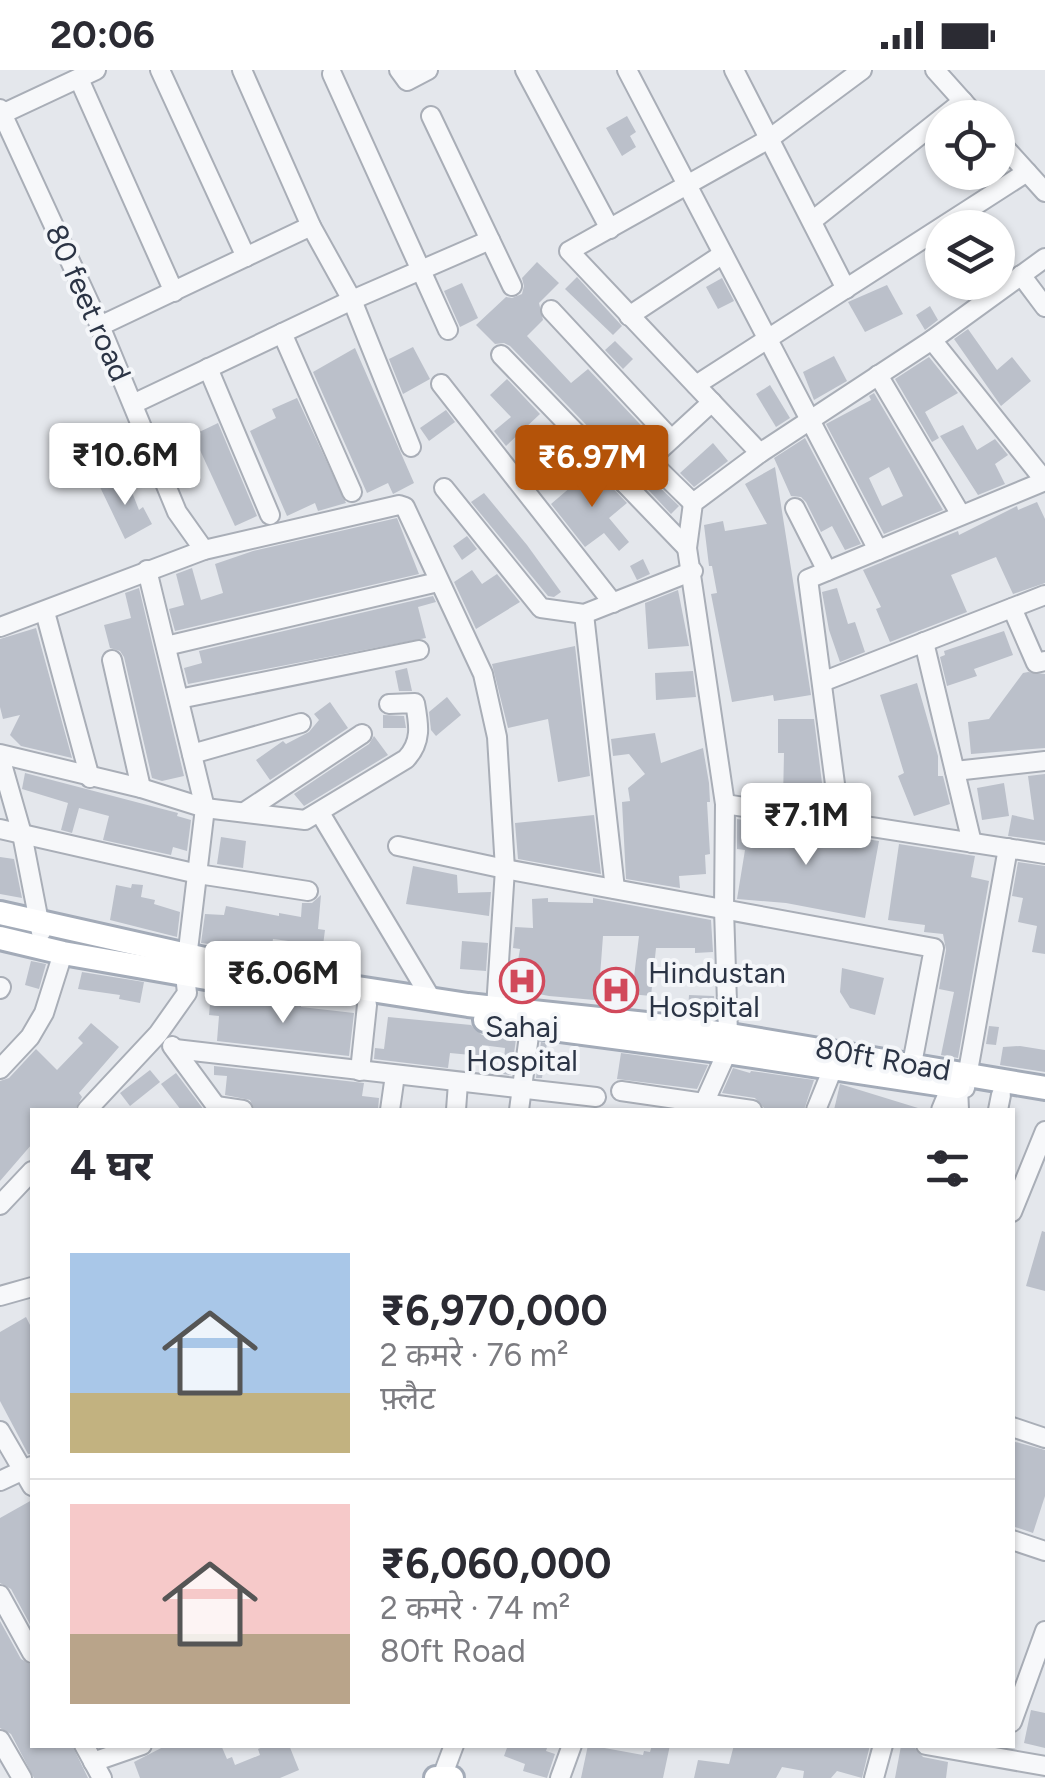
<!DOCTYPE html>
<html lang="hi">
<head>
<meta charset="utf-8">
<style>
  :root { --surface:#fff; --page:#f2f2f3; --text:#2b2b33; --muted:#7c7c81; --line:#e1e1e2; --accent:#b45309 }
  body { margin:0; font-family:Figtree,"Noto Sans Devanagari",sans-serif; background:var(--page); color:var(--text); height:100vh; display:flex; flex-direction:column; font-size:38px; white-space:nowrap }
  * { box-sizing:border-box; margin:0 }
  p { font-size:32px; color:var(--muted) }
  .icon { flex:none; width:55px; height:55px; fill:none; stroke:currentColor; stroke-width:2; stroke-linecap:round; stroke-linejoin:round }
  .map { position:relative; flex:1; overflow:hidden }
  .details { position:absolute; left:30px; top:1038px; width:985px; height:640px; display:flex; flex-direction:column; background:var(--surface); border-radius:0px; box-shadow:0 2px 8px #0004 }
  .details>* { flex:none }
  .tools { position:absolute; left:925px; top:30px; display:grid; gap:20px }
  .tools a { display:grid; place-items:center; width:90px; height:90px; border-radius:50%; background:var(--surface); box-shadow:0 2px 8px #0004; font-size:50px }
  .price { position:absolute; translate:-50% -85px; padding:0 22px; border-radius:10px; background:#fff; color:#222; font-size:32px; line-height:65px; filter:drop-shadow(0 2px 5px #0008) }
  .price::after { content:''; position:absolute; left:50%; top:60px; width:30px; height:22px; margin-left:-15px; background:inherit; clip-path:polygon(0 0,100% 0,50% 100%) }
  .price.active { background:var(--accent); color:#fff }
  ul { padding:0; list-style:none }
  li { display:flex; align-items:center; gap:30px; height:250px; padding:0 40px }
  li+li { border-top:2px solid var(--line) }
  li span { display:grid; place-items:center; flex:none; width:280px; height:200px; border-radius:0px; color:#555 }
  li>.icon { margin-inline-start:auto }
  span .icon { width:120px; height:120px; fill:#fffc; stroke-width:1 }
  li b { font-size:42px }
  h2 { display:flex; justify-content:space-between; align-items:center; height:120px; padding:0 40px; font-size:42px }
  .status { display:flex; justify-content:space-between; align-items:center; height:70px; padding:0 50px; background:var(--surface); direction:ltr }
  .status svg { height:28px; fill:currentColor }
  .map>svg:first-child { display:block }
  .building { fill:#bbc0ca; fill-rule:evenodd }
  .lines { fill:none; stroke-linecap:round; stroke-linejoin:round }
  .minor-casing { stroke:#a9aeb7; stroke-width:22 }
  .major-casing { stroke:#a3abb8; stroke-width:28 }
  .minor { stroke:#f7f8fa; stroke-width:18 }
  .major { stroke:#fff; stroke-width:22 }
  .labels { text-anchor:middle; stroke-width:8; stroke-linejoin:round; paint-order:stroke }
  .street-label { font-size:30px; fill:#2b3445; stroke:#f4f6f9 }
  .poi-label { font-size:30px; fill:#2b3445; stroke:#f4f6f9; text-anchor:start }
</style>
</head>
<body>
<div class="status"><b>20:06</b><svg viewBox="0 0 49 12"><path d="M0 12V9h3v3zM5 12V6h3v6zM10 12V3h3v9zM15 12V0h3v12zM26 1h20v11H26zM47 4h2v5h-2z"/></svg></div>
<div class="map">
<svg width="1045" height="1708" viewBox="0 0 1045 1708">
  <rect width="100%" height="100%" fill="#e4e7ec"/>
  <g class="building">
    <polygon points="627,46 636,62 630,66 636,77 622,86 606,58"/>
    <polygon points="537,192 559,213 539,233 543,250 527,266 571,313 588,299 654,369 625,395 510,276 504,273 495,274 476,255 506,227 512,228 522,224 524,216 522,208"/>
    <polygon points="577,207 622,256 613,265 565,219"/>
    <polygon points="722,208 734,231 718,239 706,217"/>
    <polygon points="462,213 478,248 460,257 444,221"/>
    <polygon points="887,215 903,244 865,262 848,232"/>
    <polygon points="930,236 938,250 925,260 916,245"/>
    <polygon points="968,259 997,300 1012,287 1031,311 1001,336 954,269"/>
    <polygon points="615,271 633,289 623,299 605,280"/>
    <polygon points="413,277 430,309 403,324 389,289"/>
    <polygon points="355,278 414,413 393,424 388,413 367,423 313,302"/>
    <polygon points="834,286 847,311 814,330 803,302"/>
    <polygon points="929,287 958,323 925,342 939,368 932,372 895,309"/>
    <polygon points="507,309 540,344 506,376 494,361 511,347 490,325"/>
    <polygon points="770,315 790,348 776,357 756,324"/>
    <path d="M 874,323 L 943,440 L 884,464 L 826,354 L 871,330 L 869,326 ZM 889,397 L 903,426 L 882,436 L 869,408 Z"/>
    <polygon points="297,328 346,433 318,441 315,433 287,446 250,361 276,348 272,339"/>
    <polygon points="446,340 455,352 429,371 420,358"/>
    <polygon points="218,353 257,446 235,456 193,365"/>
    <polygon points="963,355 977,380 995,369 1008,385 995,394 1005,414 978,425 940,366"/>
    <polygon points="805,368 861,474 845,480 832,456 821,462 806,432 801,427 791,426 774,388"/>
    <polygon points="713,373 728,391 694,417 680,403"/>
    <polygon points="775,397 811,625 774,631 773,625 732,632 711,524 717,523 712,496 709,496 704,455 723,451 725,461 767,454 745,414"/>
    <polygon points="593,398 627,433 609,448 629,472 619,481 604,463 585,477 551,434"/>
    <polygon points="126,407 139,440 143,437 152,454 125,469 100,417"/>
    <polygon points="649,407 679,436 671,444 642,413"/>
    <polygon points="484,423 527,475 561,522 554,527 548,526 471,432"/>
    <polygon points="1037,432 1045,449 1045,513 1013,524 996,487 951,505 967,542 890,572 876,539 881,537 863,500 958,461 959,465 1017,436 1018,440"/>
    <polygon points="397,448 419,504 175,561 169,539 184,535 176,504 192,498 201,530 223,523 215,494 253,481"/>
    <polygon points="467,466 477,479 462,490 453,476"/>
    <polygon points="643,489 650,504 637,510 630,496"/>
    <polygon points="472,500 482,514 497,504 520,532 476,559 454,512"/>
    <polygon points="139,518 184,706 162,711 152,708 124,587 120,581 110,578 104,555 131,548 125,523"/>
    <polygon points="837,518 848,554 855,552 865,582 840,592 829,560 822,522"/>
    <polygon points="678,520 689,576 648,579 645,533"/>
    <polygon points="433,526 436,532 418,537 426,568 188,614 184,598 202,593 199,581"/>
    <polygon points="36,558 72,688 21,676 10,665 20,645 3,649 0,637 0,569"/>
    <polygon points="1004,561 1013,585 974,599 977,606 947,616 940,587 945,585 944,581"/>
    <polygon points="575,576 590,706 558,712 548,649 508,658 492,594"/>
    <polygon points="407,598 412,621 399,621 395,601"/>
    <polygon points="693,601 696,627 656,630 655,603"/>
    <polygon points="1028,602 1045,604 1045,678 971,684 968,652 989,649 1023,603"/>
    <polygon points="917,613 938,686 938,706 943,706 950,734 914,746 898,706 904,703 880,625"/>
    <polygon points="447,627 461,645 436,666 431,660 429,642"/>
    <polygon points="330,632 348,658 270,710 256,690 283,671 286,674 309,662 319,650 314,644"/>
    <polygon points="383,645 404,646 406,658 383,658"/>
    <polygon points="778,649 814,649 825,737 783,730 784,683 778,683"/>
    <polygon points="655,663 661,693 703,678 709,713 710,732 707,732 710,784 705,785 706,804 679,806 680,818 626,809 622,732 630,731 628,718 645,704 629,684 613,686 611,669"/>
    <polygon points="374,666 388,685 304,736 294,724 369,674"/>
    <polygon points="25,703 178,743 177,746 191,750 187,781 173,777 171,785 103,770 109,746 79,738 72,763 61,760 68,733 22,719"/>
    <polygon points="1045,704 1045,771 1008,766 1012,745 1034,750 1028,706"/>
    <polygon points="1004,713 1009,746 982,750 977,718"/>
    <polygon points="594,745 601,804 518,789 515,753"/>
    <polygon points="737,749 879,771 865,848 786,833 737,829 745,780 737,779"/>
    <polygon points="221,767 246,771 243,798 217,794"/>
    <polygon points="899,774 975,786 971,807 989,811 958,988 941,985 954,922 939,919 946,880 943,864 924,862 925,855 888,850"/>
    <polygon points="0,787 14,789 22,828 0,824"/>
    <polygon points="1018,792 1045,796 1045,884 1032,882 1037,856 1018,852 1023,828 1012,826"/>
    <polygon points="413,796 457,805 458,823 491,822 489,846 406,834"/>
    <polygon points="132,814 143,815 141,827 155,830 154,834 180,842 177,867 110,850 116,815 131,818"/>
    <polygon points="321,825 318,859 325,860 322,883 295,876 296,872 273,869 271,881 201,873 205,844 224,845 226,836 279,846 279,843 301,847 302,833 312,833"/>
    <path d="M 548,828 L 548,832 L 593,833 L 593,828 L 711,850 L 713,882 L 695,883 L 695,878 L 656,878 L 651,926 L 630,924 L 629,937 L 606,935 L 606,931 L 549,926 L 513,919 L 520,879 L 513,878 L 515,857 L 533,858 L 532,829 ZM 603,866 L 639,866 L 634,907 L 600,906 Z"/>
    <polygon points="462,871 488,873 486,901 460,899"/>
    <polygon points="31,891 46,894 39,919 25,915"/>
    <polygon points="842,898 884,908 875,945 850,938 840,922"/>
    <polygon points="82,902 144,912 140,933 119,929 120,925 78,919"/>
    <polygon points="211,924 272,935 285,931 301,933 301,937 354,943 349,986 217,971 219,946 209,945"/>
    <polygon points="689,925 714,926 715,945 688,943"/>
    <polygon points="388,947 471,955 482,965 516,969 511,1005 503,1004 505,978 482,975 481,986 450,983 448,998 374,989 375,978 384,979"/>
    <polygon points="91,953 119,977 79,1023 82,1027 75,1040 32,1040 32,1074 0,1111 0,1011 9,1008 36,979 57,1000 83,973 78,968"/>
    <polygon points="989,956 999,957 996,975 986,974"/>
    <polygon points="541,972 547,973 542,1008 536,1008"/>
    <polygon points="1020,976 1045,980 1045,1002 1000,995 1003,977"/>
    <polygon points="621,983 708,995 697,1019 617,1009"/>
    <polygon points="214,996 364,1013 362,1026 379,1028 378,1040 255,1040 250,1030 225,1025 227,1006 214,1005"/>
    <polygon points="733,998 750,1003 751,1001 814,1010 804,1040 777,1040 764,1038 755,1028 722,1023"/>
    <polygon points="150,1000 160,1012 130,1036 120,1023"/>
    <polygon points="176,1003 204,1040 181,1040 161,1014"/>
    <polygon points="840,1014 918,1038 918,1040 834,1040"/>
    <polygon points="1042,1161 1045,1162 1045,1221 1026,1216"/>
    <polygon points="26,1247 32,1259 32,1384 28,1384 0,1331 0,1262"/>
    <polygon points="1012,1371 1045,1380 1045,1426 1033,1463 1012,1456"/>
    <polygon points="32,1430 32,1558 11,1519 0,1513 0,1448"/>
    <polygon points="0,1551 21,1589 32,1595 32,1675 72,1675 88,1708 34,1708 11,1664 0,1658"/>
    <polygon points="1031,1640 1045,1643 1045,1678 1024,1673"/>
    <polygon points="167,1675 221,1675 227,1689 232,1687 235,1695 260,1685 258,1679 268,1675 289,1675 299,1700 280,1708 140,1708 134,1692"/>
    <polygon points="508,1675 548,1675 546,1681 555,1684 547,1708 523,1701 525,1694 504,1686"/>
    <polygon points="588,1675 643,1685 644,1681 650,1682 652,1675 670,1675 663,1708 581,1708"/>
    <polygon points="734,1675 870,1675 862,1708 837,1701 831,1708 803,1708 804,1701 782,1697 776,1708 694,1708 698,1690 729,1694"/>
    <polygon points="901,1676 914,1677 923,1687 948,1692 946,1708 895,1708"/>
  </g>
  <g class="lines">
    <defs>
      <g id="minor">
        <polyline points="160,0 246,187"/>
        <polyline points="242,0 311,156 352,230 411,377"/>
        <polyline points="399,0 407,11 428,0"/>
        <polyline points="525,0 610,159"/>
        <polyline points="627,0 878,480"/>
        <polyline points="734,0 846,219"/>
        <polyline points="935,0 978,48"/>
        <polyline points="332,4 448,260"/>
        <polyline points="79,9 174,222"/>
        <polyline points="0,39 100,256 177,442 204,480"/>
        <polyline points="2,44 96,0"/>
        <polyline points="431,46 512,216"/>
        <polyline points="998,70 1045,122"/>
        <polyline points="812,151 963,31"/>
        <polyline points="1021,205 1045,237"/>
        <polyline points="551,240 671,369"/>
        <polyline points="629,246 723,184"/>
        <polyline points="100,256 311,156"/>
        <polyline points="282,263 352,422"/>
        <polyline points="932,270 1045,411"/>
        <polyline points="501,285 687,478"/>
        <polyline points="208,298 270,445"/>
        <polyline points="878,305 961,445"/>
        <polyline points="441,314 613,533"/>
        <polyline points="696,315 1027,102"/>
        <polyline points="133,334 352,230 490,170"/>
        <polyline points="760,383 569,181 769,69 862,0"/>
        <polyline points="649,390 693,433"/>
        <polyline points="624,413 712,332"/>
        <polyline points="444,418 541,538 584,544 693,501"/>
        <polyline points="795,438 827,501"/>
        <polyline points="1012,538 1036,593 1045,591"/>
        <polyline points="45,542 90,708"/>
        <polyline points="584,544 615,819"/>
        <polyline points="0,557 204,480 399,435 405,437 483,604 497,667 505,799 496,938"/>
        <polyline points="924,572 972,773"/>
        <polyline points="166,576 438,512"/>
        <polyline points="112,590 141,718"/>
        <polyline points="822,612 1045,525"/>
        <polyline points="179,629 419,580"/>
        <path d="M 0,684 L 141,718 L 205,738 L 305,750 L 406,689 C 422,672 419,655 415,633 L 389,634"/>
        <polyline points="192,684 301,653"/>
        <polyline points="0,687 22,764 41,862"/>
        <polyline points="955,701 1045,691"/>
        <polyline points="725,734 1045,784"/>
        <polyline points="246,741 362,664"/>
        <polyline points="320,743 432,930"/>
        <polyline points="840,752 808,509 1045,411"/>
        <polyline points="0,759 198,804 308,821"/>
        <polyline points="398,776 505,799 934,878 912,994"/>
        <polyline points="0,919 1,917"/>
        <polyline points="172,976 219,1040"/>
        <polyline points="175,979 596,1027"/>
        <polyline points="0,999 30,967 44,943 63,883"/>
        <polyline points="360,1001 367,935"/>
        <polyline points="958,1017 959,1040"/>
        <polyline points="965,1018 1008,778"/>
        <polyline points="621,1021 752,1040"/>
        <polyline points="216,1036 243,1040"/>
        <polyline points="87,1040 158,964 187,923 185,905 205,738 147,500"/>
        <polyline points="390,1040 395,1005"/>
        <polyline points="456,1040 458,1013"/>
        <polyline points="519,1040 530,958"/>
        <polyline points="701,1040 727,982 728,964 724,839 725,734 687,478 693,433 760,383 932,270 1045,188"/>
        <polyline points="816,1040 833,998"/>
        <polyline points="941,1040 951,1016"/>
        <polyline points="998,1040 1001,1025"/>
        <polyline points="0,1135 32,1101"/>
        <polyline points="1012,1142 1045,1061"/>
        <polyline points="0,1226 32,1217"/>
        <polyline points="1012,1357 1045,1368"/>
        <polyline points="0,1361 32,1416"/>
        <polyline points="0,1411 32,1396"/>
        <polyline points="1012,1470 1045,1481"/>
        <polyline points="0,1525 32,1583"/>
        <polyline points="1012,1652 1045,1561"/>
        <polyline points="0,1670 22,1708"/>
        <polyline points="84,1675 102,1708"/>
        <polyline points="926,1675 1045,1696"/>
        <polyline points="93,1692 142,1675"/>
        <polyline points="442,1707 454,1675"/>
        <polyline points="560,1708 572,1675"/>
        <polyline points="874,1708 883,1675"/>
      </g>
      <g id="major">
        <polyline points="0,843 280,906 468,935 694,959 1045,1018"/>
        <polyline points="0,868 63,883 275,920"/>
        <polyline points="485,950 727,982 958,1017"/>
        <polyline points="436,1708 452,1708"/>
      </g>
    </defs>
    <use href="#minor" class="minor-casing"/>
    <use href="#major" class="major-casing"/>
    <use href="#minor" class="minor"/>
    <use href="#major" class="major"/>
  </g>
  <defs>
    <symbol id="hospital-ring" viewBox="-11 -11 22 22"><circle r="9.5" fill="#f4f6f9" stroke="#d1495b" stroke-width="1.5"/><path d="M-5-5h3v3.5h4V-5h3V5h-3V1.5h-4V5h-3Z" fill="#d1495b"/></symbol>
  </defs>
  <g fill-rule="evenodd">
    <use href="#hospital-ring" x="497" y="886" width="50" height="50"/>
    <use href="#hospital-ring" x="591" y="895" width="50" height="50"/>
  </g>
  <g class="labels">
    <g class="street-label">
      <text transform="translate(88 233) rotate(66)" y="10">80 feet road</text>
      <text transform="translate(883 989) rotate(10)" y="10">80ft Road</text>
    </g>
    <g class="poi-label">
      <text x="648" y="913">Hindustan<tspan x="648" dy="34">Hospital</tspan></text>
      <text x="522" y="967" text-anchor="middle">Sahaj<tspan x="522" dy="34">Hospital</tspan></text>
    </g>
  </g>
</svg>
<div class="tools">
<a><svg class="icon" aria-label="locate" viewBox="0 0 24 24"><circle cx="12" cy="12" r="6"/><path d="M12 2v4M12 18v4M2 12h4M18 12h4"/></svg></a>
<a><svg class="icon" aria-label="layers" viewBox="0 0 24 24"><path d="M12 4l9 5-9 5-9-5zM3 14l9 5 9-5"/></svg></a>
</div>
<b class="price" style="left:125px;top:438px">₹10.6M</b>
<b class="price active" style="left:592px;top:440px">₹6.97M</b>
<b class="price" style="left:806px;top:798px">₹7.1M</b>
<b class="price" style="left:283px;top:956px">₹6.06M</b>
<section class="details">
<h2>4 घर<svg class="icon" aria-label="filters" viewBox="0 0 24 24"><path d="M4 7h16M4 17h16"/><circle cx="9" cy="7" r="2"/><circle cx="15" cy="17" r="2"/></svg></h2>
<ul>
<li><span style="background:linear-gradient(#a9c7e8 70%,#c2b280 0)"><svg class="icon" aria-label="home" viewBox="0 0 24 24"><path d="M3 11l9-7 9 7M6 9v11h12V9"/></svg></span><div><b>₹6,970,000</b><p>2 कमरे · 76 m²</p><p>फ़्लैट</p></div></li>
<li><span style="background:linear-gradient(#f6c9c9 65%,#b9a48a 0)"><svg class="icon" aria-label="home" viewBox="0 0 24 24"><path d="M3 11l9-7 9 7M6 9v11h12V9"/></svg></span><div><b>₹6,060,000</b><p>2 कमरे · 74 m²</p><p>80ft Road</p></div></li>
</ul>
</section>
</div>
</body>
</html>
